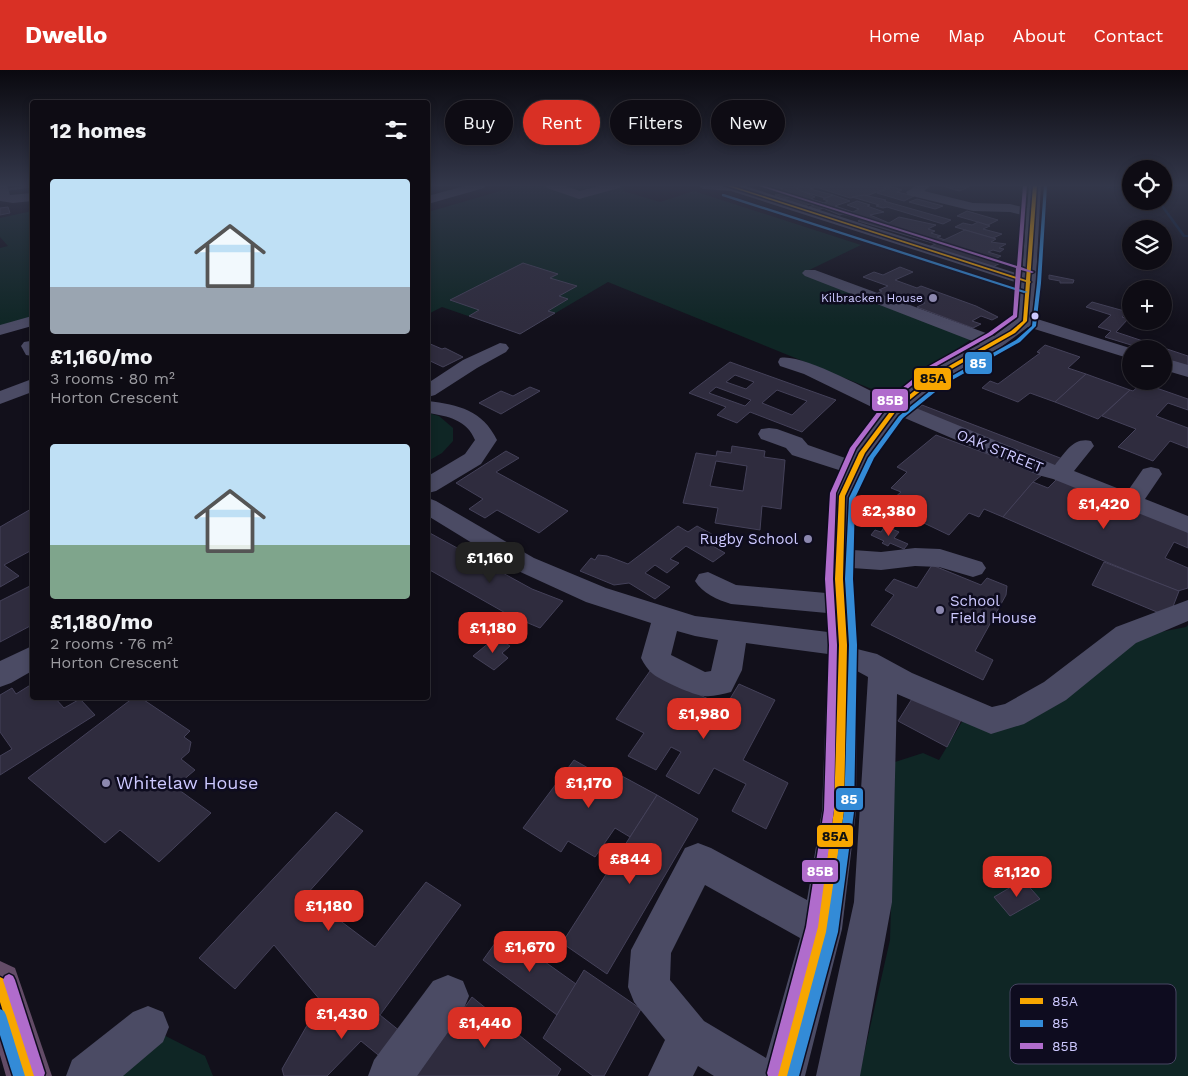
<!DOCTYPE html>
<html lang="en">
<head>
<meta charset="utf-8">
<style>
  :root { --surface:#0e0c14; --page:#17151d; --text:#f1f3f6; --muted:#9b9ba0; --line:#2e2c34; --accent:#d93025 }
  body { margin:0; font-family:"Work Sans",sans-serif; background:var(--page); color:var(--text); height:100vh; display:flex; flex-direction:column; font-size:19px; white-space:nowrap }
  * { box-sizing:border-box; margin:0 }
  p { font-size:16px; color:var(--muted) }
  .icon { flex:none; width:28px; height:28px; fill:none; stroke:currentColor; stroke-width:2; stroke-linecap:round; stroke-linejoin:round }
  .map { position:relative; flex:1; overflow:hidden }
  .details { position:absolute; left:30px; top:30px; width:400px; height:600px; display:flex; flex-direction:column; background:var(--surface); border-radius:5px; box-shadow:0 2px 8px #0003,0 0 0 1px var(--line) }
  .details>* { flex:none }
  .banner { position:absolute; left:445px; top:30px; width:475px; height:45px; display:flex; gap:10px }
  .controls { position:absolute; left:1122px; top:90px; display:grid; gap:10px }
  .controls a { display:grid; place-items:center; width:50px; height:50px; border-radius:50%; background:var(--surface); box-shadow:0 2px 8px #0003,0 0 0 1px var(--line); font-size:25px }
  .price { position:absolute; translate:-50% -42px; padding:0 11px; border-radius:10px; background:var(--accent); color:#fff; font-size:16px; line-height:32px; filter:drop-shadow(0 1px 2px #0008) }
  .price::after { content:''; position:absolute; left:50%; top:30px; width:15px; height:11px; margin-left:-8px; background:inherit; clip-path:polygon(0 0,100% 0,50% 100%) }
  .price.active { background:#222; color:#fff }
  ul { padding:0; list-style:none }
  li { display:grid; align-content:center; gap:10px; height:265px; padding:0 20px }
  li span { display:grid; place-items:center; height:155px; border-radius:5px; color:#555 }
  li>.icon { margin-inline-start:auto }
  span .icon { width:90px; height:90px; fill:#fffc; stroke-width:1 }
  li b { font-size:21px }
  h2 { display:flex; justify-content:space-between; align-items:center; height:60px; padding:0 20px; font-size:21px }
  .pill { padding:0 18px; border-radius:22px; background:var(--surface); box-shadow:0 2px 8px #0003,0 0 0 1px var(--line); font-size:18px; line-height:45px }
  .pill.active { background:var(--accent); color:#fff }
  header { display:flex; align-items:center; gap:30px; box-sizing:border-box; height:70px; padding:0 25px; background:var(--accent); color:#fff }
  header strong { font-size:24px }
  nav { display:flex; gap:28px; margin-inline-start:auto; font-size:18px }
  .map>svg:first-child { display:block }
  .green { fill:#0f2625 }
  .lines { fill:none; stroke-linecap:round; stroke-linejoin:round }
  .stream { fill:#0b2140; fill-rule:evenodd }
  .building { fill:#2f2c3e; stroke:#444159; fill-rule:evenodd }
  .minor { fill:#4b4b64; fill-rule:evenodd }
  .highway { fill:#634c67; fill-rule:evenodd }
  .bus-1-casing { stroke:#0e0c1f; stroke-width:3 }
  .bus-2-casing { stroke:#0e0c1f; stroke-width:3 }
  .bus-3-casing { stroke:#0e0c1f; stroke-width:3 }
  .bus-1 { fill:#f7a600; fill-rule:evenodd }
  .bus-2 { fill:#338bd7; fill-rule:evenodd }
  .bus-3 { fill:#b06ccc; fill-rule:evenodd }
  .poi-dot { fill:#8c88af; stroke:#0e0c1f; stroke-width:2 }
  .bus-dot { fill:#cdc9ff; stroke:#0e0c1f; stroke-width:2 }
  .labels { text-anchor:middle; stroke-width:5; stroke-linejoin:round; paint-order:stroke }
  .far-poi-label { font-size:12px; fill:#cdc9ff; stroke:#0e0c1f; text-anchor:end }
  .street-label { font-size:15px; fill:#cdc9ff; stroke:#0e0c1f }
  .poi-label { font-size:15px; fill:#cdc9ff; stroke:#0e0c1f; text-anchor:end }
  .near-poi-label { font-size:18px; fill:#cdc9ff; stroke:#0e0c1f; text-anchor:start }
  .key { fill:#0e0c1f; stroke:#474562; stroke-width:1 }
  .key-label { font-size:14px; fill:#cdc9ff }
  .line-badge { stroke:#0e0c1f; stroke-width:2 }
  .badge-label { font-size:14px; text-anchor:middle; font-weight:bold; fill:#fff }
  .pale-badge-label { font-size:14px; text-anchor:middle; font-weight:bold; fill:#111 }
</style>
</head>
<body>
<header>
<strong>Dwello</strong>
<nav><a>Home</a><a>Map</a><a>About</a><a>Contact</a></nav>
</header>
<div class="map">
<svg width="1188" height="1006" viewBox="0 0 1188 1006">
  <rect width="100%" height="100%" fill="#12101b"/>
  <g class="green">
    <polygon points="521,115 622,115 623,121 660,132 694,121 861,175 803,203 973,268 889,326 608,212 520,264 442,237 428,244 428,142"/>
    <polygon points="32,141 32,248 0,257 0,178 8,176 0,167 0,148"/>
    <polygon points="428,343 439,346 453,358 453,371 442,383 428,391"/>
    <polygon points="1188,555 1188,1006 859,1006 890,870 895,692 923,683 939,690 963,650 999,658 1140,566 1186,557"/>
    <polygon points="148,957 205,986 213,1006 72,1006"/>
  </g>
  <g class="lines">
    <g class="stream">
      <polygon points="1095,115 1131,120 1131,122 1096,116"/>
      <polygon points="1157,131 1160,131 1185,165 1188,165 1188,167 1183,167"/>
    </g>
  </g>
  <g class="building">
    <polygon points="21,115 32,115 32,117 9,120 9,119 22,117"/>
    <polygon points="776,115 796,118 815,127 811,129 824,133 828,131 823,129 833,125 850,131 835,136 853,142 859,139 847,135 857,131 870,135 867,136 884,142 870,145 889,153 899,147 936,155 928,159 935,161 931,163 941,166 937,167 945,170 936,174 858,151 861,149 842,144 840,145 823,138 818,140 809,137 814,135 810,134 802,137 781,130 792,126 789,125 790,126 785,128 775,125 786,124 778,121 783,119 772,116"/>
    <polygon points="793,115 881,115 875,117 878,118 894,115 869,125 850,128 816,117 810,119 833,125 825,128 801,121"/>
    <polygon points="940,115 967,115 964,116 969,117 959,121"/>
    <polygon points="892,117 902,120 897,122 914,126 904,131 877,123"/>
    <polygon points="864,125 886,130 884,131 951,150 943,154 887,137 883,138 876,136 879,135 852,127"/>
    <polygon points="917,129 943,136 935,139 909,132"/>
    <polygon points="8,137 10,143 0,145 0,138"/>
    <polygon points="967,141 998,150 988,155 957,146"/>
    <polygon points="978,152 990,156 983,159 1002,164 993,168 955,157 963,153 972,155"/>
    <polygon points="965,160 996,169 991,172 1006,174 999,178 1004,179 1000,182 993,180 988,182 1001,186 993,190 1001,193 992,197 929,177"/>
    <polygon points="523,193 558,204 550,208 577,216 559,226 568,229 548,241 555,243 520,264 469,246 479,240 450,230"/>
    <polygon points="900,197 913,202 895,210 917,218 921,216 976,236 998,247 992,250 981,246 972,251 981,254 973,258 917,237 925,233 903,224 893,229 876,224 882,221 879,220 888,216 863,207 874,202 883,205"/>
    <polygon points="1049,205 1074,210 1073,213 1060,213 1060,211 1049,209"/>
    <polygon points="1092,232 1128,242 1122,247 1128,249 1116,262 1188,286 1188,296 1164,289 1164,279 1144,279 1105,267 1111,261 1098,257 1111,245 1086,237"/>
    <polygon points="428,273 442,279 445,278 463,287 443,297 428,290"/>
    <polygon points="1045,275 1080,287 1068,298 1086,304 1055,332 1030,323 1018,332 982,318 990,311 998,314 1040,283 1037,282"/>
    <path d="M 730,292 L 836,330 L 802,362 L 750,342 L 737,353 L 717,345 L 726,337 L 689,323 ZM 735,305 L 754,312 L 746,319 L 726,312 ZM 716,317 L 751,330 L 745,336 L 709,323 ZM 777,320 L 807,331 L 792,345 L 762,333 Z"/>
    <polygon points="1086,304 1130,320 1098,349 1055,332"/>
    <polygon points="1142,313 1188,329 1188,340 1168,333 1156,346 1188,358 1188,378 1170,371 1153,391 1118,377 1136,359 1102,346 1130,320 1133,321"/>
    <polygon points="530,317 540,321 501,344 479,333 501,321 513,326"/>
    <polygon points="922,335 1068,391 1062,399 915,341"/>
    <polygon points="936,365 1031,400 1042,405 1033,412 1003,447 984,439 979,447 969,443 949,465 886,435 901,422 891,418 907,402 897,397"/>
    <path d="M 732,376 L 765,381 L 764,387 L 785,390 L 781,439 L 762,436 L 760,460 L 715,453 L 718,438 L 683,433 L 696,383 L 716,386 L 717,381 L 731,383 ZM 716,391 L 747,396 L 743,421 L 710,416 Z"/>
    <polygon points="506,381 519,388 496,402 568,441 539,463 497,440 485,448 469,439 483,429 456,413"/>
    <polygon points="1058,408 1188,460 1188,478 1174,472 1165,488 1188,498 1188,518 1178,521 1104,491 1003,447 1033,412 1048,418"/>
    <polygon points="31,439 32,440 32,480 4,495 19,506 0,517 0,457"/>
    <polygon points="678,456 688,462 697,456 719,468 711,475 725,483 713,492 686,476 670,489 679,493 667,503 655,495 645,503 670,517 655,529 629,513 614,515 580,501 591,488 595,490 598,485 607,486 628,494"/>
    <polygon points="885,456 899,462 894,468 908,474 904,479 890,473 888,476 882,473 884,471 871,465 875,460 881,462"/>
    <polygon points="428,462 532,519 563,531 540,558 509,545 428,499"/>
    <polygon points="1104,492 1179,521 1169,547 1092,515"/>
    <polygon points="932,495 981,515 987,508 1007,516 1006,525 975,581 993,590 983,610 871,555 894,525 885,520 894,509 917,518"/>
    <polygon points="32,515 32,555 0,572 0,531"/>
    <polygon points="496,567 510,576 502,583 508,588 494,600 473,586"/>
    <polygon points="650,601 725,637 739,614 775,630 743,690 788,713 766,759 732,741 746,714 714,698 699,724 666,706 681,682 671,677 656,700 628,686 644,663 616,649"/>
    <polygon points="32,614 32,628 55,628 64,638 80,629 95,645 0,705 0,686 12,679 0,662 0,625 12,618 16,624"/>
    <polygon points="915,624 962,648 947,677 898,651"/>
    <polygon points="133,628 141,628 190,661 184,667 191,672 189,682 181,689 195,700 175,717 211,743 159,792 120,760 105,773 28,708"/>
    <polygon points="574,690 604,707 609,699 657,725 630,767 615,758 595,787 568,771 561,782 523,758"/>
    <polygon points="657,725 698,749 607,904 562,873"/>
    <polygon points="336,742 363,761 306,825 375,877 426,812 461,835 380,945 321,931 274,875 235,919 199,888"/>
    <polygon points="1023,810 1040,829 1010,846 994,827"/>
    <polygon points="503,862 576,914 557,945 483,890"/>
    <polygon points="584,900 641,939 604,1006 593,1006 543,968"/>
    <polygon points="472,927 561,999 557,1006 416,1006"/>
    <polygon points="321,931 380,945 411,970 393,997 361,971 327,1006 284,1006 282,999"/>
  </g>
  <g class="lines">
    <g class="minor">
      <polygon points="0,115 7,115 10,125 32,123 32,131 13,133 0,131"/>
      <polygon points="468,115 486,115 484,118 428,134 428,126"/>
      <polygon points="545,115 562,115 580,121 602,115 621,115 619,118 579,129 547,118"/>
      <path d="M 697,115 L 742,115 L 1022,205 L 1026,146 L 1010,142 L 973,141 L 908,125 L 906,122 L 917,115 L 932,115 L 924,121 L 973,133 L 1010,134 L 1027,138 L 1029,115 L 1041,115 L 1034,248 L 1133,279 L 1131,279 L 1131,289 L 1028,257 L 1001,277 L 944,309 L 911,336 L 1055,395 C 1065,383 1073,367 1091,371 L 1094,376 L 1074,401 L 1127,422 L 1143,399 L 1151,397 L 1159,399 L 1162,404 L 1145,429 L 1188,446 L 1188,463 L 1053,409 L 1038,405 L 900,346 L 873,384 L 854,426 L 853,480 L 881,482 L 915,478 L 940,479 L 982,492 L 986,498 L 982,504 L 973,507 L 939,497 L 915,496 L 881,500 L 852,498 L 857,579 L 877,584 L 912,603 L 992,637 L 1005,634 L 1044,612 L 1116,557 L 1188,530 L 1188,551 L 1136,573 L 1066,630 L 1024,654 L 991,664 L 897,624 L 892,832 L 860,1006 L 816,1006 L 854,832 L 868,607 L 857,601 L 856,741 L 842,859 L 805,1006 L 714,1006 L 698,996 L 693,1006 L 648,1006 L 665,970 L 634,932 L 628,917 L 631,880 L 685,778 L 698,773 L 711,778 L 807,830 L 822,741 L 828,584 L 746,573 L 742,600 L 731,622 C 722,624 713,627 704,626 C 693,625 662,611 653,604 C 648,600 644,594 641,588 L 651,553 L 586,532 L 516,500 L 428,446 L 428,428 L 436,431 L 534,488 L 606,518 L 695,546 L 828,562 L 827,543 L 731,534 C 718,530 702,523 695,511 L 699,504 L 708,502 L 736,515 L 826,523 L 826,488 L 830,426 L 842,401 L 792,385 L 786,378 L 761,369 L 758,364 L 761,359 L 769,358 L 777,359 L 802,368 L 808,375 L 848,389 L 882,342 L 804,304 L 780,296 L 778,292 L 780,288 C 802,283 869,321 892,331 L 930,301 L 980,274 L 805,206 L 802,203 L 805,200 L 815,200 L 994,266 L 1017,249 L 1021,214 L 731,121 L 703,119 ZM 677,561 L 695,566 L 718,570 L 711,601 L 705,602 L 671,585 ZM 705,815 L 800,868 L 766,988 L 704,951 L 670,910 L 671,883 Z"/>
      <polygon points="32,246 32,256 0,265 0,255"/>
      <polygon points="30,271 32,271 32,286 26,285 21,276 24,272"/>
      <polygon points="500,273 506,274 509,278 506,282 477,298 435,325 428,327 428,313 463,290"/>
      <polygon points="1164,288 1188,295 1188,307 1164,300"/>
      <polygon points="32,309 32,322 0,334 0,321"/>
      <path d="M 428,331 C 459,335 482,340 497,370 L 481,394 L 436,421 L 428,423 L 428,406 L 465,384 L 475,370 C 467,350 448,346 428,343 Z"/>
      <polygon points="32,576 32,601 11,613 0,617 0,591"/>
      <polygon points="448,905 463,911 469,926 463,941 417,1006 368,1006 374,990 433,911"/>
      <polygon points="148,936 163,942 169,957 163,972 123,1006 66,1006 72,990 133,942"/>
    </g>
    <polygon class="highway" points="0,891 15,898 52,1006 6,1006 0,985"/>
    <defs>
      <g id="bus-1">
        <polygon points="724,115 729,115 1026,210 1033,115 1037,115 1030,211 1031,212 1030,213 1027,251 1015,263 939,306 896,341 865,383 845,426 843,509 847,575 844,741 828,859 789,1006 777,1006 816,859 834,741 839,575 835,509 839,426 859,383 892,339 935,304 1011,261 1023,251 1026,212"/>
        <polygon points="0,907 4,909 6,913 35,1006 23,1006 0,932"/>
      </g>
      <g id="bus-2">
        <polygon points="1044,115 1047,116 1041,213 1036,256 1020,272 945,314 903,348 874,388 855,428 853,509 857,575 854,742 838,862 799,1006 787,1006 826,862 844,742 849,575 845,509 849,428 868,388 899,346 941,312 1016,270 1032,256 1037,213"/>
        <polygon points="722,124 724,124 1028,222 1024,223 722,126"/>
        <polygon points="0,939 4,941 6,945 25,1006 13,1006 0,965"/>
      </g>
      <g id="bus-3">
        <polygon points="756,115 761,115 1017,196 1023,115 1027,115 1021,197 1034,202 1032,203 1021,200 1017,247 992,265 933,298 889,334 856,378 836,423 833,509 837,575 834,740 818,857 778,1006 768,1006 767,1003 806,857 824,740 829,575 825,509 830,423 850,378 885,332 929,296 988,263 1013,245 1016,198"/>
        <polygon points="9,904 13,906 15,910 45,1003 44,1006 34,1006 33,1003 3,910 5,906"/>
      </g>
    </defs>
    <use href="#bus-1" class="bus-1-casing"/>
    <use href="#bus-2" class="bus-2-casing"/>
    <use href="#bus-3" class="bus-3-casing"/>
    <use href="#bus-1" class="bus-1"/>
    <use href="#bus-2" class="bus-2"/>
    <use href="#bus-3" class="bus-3"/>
  </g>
  <linearGradient id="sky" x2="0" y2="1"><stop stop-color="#0a090f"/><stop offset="0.45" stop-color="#33374a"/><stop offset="1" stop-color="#33374a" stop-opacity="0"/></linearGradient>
  <rect width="1188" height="256" fill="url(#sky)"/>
  <g class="poi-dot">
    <circle cx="933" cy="228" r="5"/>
    <circle cx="808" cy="469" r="5"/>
    <circle cx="940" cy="540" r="5"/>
    <circle cx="106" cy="713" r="5"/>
  </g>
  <circle class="bus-dot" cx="1035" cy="246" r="4.5"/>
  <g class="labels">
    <g class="far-poi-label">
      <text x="923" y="232">Kilbracken House</text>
    </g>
    <g class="street-label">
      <text transform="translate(1000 381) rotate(22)" y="5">OAK STREET</text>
    </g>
    <g class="poi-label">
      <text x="798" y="474">Rugby School</text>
      <text x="950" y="536" text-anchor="start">School<tspan x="950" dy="17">Field House</tspan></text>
    </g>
    <g class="near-poi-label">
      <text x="116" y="719">Whitelaw House</text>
    </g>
  </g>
  <rect x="1010" y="914" width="166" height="80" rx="8" class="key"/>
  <rect x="1020" y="928" width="23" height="6" fill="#f7a600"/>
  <rect x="1020" y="950" width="23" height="7" fill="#338bd7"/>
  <rect x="1020" y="973" width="23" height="6" fill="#b06ccc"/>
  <g class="key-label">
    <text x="1052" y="936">85A</text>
    <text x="1052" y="958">85</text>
    <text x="1052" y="981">85B</text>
  </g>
  <g class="line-badge">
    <rect x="964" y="281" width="29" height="24" rx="5" fill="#338bd7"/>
    <rect x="913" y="297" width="39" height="24" rx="5" fill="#f7a600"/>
    <rect x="871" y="318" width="38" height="24" rx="5" fill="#b06ccc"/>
    <rect x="835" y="717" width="29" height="24" rx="5" fill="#338bd7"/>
    <rect x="816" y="754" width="38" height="24" rx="5" fill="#f7a600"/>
    <rect x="801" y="789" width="38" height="24" rx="5" fill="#b06ccc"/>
  </g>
  <g class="badge-label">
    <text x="978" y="298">85</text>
    <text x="890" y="335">85B</text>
    <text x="849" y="734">85</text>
    <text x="820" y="806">85B</text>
  </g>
  <g class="pale-badge-label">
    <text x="933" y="313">85A</text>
    <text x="835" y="771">85A</text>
  </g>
</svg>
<div class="controls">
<a><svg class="icon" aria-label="locate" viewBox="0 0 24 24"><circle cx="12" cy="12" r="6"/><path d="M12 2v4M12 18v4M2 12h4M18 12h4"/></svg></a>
<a><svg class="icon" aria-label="layers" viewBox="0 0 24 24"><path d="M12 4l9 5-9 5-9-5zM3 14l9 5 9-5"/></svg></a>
<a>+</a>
<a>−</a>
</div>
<b class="price" style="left:1104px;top:460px">£1,420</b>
<b class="price" style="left:889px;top:467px">£2,380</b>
<b class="price active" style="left:490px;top:514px">£1,160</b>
<b class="price" style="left:493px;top:584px">£1,180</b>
<b class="price" style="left:704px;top:670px">£1,980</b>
<b class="price" style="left:589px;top:739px">£1,170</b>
<b class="price" style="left:630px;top:815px">£844</b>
<b class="price" style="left:1017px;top:828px">£1,120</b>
<b class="price" style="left:329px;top:862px">£1,180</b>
<b class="price" style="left:530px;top:903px">£1,670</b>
<b class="price" style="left:342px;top:970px">£1,430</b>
<b class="price" style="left:485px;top:979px">£1,440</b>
<div class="banner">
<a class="pill">Buy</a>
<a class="pill active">Rent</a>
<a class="pill">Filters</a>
<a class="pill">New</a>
</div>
<section class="details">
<h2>12 homes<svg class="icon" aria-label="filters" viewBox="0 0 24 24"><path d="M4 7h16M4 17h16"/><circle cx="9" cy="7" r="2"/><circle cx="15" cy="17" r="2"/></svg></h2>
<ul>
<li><span style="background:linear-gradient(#bfe0f5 70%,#9aa5b1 0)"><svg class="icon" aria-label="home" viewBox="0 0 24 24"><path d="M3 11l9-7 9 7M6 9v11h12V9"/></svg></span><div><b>£1,160/mo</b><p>3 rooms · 80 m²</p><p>Horton Crescent</p></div></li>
<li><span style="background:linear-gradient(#bfe0f5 65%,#7fa58c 0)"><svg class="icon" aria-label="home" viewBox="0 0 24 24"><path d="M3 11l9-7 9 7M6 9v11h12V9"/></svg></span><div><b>£1,180/mo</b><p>2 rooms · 76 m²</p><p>Horton Crescent</p></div></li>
</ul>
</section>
</div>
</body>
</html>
